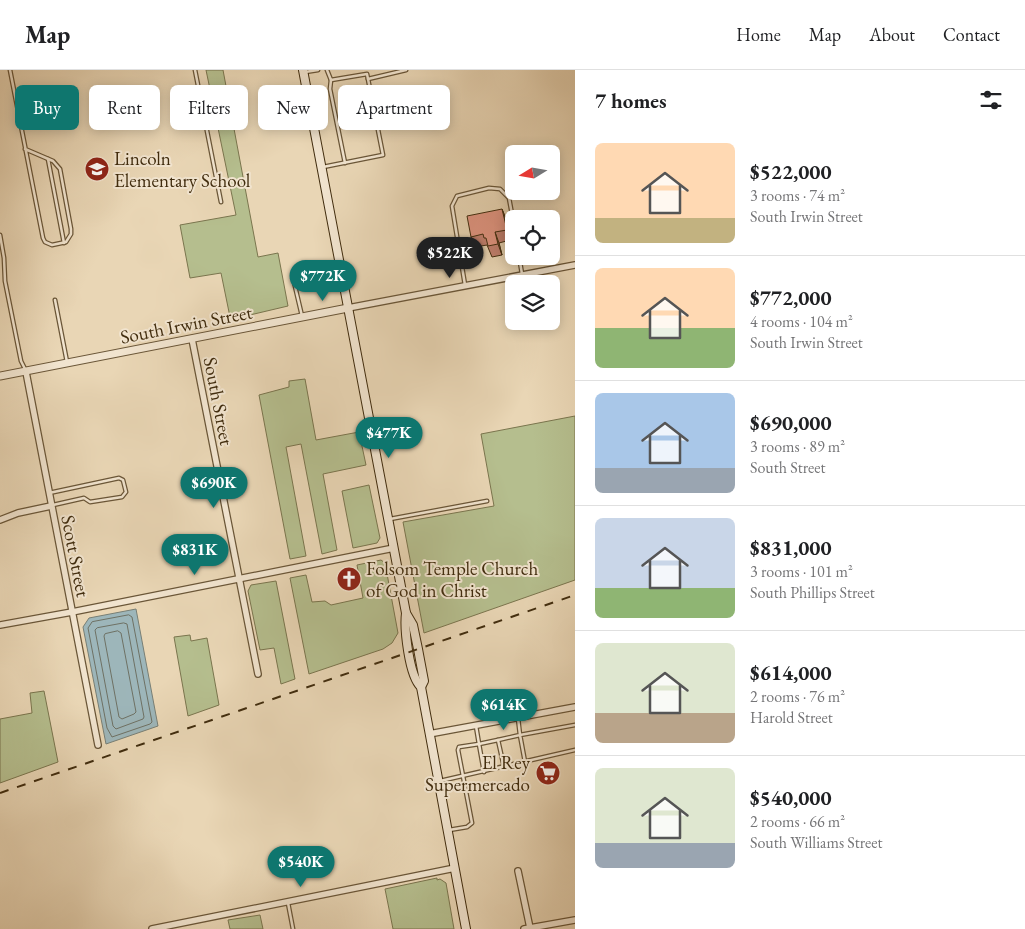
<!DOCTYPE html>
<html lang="en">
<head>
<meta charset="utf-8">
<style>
  :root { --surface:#fff; --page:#f2f2f2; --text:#202124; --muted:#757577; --line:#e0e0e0; --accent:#0f766e }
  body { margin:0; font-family:"EB Garamond",serif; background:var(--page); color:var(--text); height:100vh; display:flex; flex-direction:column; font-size:19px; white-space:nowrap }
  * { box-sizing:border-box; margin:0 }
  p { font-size:16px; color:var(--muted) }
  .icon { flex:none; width:28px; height:28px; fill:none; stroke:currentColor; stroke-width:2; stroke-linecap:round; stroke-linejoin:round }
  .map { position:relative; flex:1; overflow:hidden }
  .side { display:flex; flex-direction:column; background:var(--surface); width:450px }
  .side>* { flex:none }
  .banner { position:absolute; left:15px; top:15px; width:475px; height:45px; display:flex; gap:10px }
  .needle { width:32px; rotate:259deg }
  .tools { position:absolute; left:505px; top:75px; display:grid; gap:10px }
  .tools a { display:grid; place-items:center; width:55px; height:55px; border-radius:8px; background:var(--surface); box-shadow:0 2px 12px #0003; font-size:25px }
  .price { position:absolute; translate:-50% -42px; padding:0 11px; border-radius:18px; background:var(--accent); color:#fff; font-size:16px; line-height:32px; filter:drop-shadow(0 1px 2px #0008) }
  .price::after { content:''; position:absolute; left:50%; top:30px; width:15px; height:11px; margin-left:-8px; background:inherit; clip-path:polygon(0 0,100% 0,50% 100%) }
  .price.selected { background:#222; color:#fff }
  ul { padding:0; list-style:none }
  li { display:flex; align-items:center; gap:15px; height:125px; padding:0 20px }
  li+li { border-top:1px solid var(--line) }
  li span { display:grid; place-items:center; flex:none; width:140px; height:100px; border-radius:8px; color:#555 }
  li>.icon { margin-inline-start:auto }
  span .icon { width:60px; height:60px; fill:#fffc; stroke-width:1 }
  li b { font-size:21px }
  h2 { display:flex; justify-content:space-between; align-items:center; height:60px; padding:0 20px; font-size:21px }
  .tag { padding:0 18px; border-radius:8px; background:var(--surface); box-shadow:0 2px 12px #0003; font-size:18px; line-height:45px }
  .tag.selected { background:var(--accent); color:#fff }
  header { display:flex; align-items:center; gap:30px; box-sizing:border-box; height:70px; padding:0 25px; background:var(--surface); border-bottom:1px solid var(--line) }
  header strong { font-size:24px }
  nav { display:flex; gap:28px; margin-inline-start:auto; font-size:18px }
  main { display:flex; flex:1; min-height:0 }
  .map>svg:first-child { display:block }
  .green { fill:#b5be8e; stroke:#7a754e }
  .water { fill:#9db6ba; stroke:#787f75 }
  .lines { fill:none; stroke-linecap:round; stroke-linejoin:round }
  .shore { stroke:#6e7164; stroke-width:1 }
  .service-casing { stroke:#6a5638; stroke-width:5 }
  .minor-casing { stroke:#6a5638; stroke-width:8 }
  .tertiary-casing { stroke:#6a5638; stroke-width:9 }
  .secondary-casing { stroke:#402c0e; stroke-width:10 }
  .service { stroke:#f1e4cf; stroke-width:2.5 }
  .minor { stroke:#f1e4cf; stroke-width:5.5 }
  .tertiary { stroke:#f1e4cf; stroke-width:7 }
  .secondary { stroke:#f1e4cf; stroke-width:8 }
  .rail { stroke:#402c0e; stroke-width:2; stroke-dasharray:9 9; stroke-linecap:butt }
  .wall { fill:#c28070; stroke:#402c0e }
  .shaded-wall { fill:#9e685b; stroke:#402c0e }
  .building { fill:#e19582; stroke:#402c0e }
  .labels { text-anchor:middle; stroke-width:4; stroke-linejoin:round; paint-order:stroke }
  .poi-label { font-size:19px; fill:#402c0e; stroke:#f1e4cf; text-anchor:start }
  .street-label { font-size:19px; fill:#402c0e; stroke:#f1e4cf }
</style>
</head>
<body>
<header>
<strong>Map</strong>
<nav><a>Home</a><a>Map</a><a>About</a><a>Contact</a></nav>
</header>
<main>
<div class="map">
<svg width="575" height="859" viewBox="0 0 575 859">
  <rect width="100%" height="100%" fill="#e9d6b5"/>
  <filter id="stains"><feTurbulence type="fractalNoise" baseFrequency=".004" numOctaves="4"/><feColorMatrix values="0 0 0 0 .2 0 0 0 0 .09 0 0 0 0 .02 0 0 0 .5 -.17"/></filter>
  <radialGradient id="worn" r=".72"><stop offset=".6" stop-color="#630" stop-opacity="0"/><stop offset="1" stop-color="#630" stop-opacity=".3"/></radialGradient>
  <g class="green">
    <polygon points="206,0 223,0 258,187 278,183 288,236 233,249 230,247 221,203 190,208 180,155 236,145"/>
    <polygon points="305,309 316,370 359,362 366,395 323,404 337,480 322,484 301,374 286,377 306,486 290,489 259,325 289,317 289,311"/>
    <polygon points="575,346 575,510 424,563 403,452 494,436 481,364"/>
    <polygon points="369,415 380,468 377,473 353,478 342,421"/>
    <polygon points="381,490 385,493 398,563 392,573 383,579 309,604 290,508 306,505 312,532 325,531 331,535 363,528 357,495"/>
    <polygon points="276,511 295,609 281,614 274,578 260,580 248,521 251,515"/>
    <polygon points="190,565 191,571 207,568 219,635 188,646 174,567"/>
    <polygon points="44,621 58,692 0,713 0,649 32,643 30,623"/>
    <polygon points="437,808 437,810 440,809 446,813 454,859 393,859 385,819"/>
    <polygon points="260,845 263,859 230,859 228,850"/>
  </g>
  <polygon class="water" points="136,539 158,656 106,674 83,557 89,548"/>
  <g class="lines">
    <g class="shore">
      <polygon points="129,545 132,547 152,652 150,654 112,667 107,658 88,558 92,552"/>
      <polygon points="124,553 127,554 144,647 143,649 116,659 113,656 95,560 97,558"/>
      <polygon points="118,561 121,563 136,642 134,644 122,649 119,647 104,566 105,564"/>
    </g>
    <defs>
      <g id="service">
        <polyline points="10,0 43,168 45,172 52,175 66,172 71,164 71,159 60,99 53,91 25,79"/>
        <polyline points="195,0 221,132"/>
        <polyline points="305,2 318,0"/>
        <polyline points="368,9 406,0"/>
        <polyline points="331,10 330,19 345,93"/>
        <polyline points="48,89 64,173"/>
        <polyline points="323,97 383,85 367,4 331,10 327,0"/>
        <polyline points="0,165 4,188 5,211 21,291 26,301"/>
        <polyline points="519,186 522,204"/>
        <polyline points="465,215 452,136 457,126 489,118 500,119 509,128 514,155"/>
        <polyline points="55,230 67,292"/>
        <polyline points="302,246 294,212 298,205 339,197"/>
        <polyline points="49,423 119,408 123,410 126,422 122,427 90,432 84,428 53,435"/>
        <polyline points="390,449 487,431"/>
        <polyline points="525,692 520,665 575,655"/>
        <polyline points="504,697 498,670 520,665 518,648"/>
        <polyline points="484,702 479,674 498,670"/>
        <polyline points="440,711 575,680"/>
        <polyline points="449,760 467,757 472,753 458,680 459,677 479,674 476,656"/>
        <polyline points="288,833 293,859"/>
      </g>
      <g id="minor">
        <polyline points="348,238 575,195"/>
        <polyline points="192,269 258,604"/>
        <polyline points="26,302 98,675"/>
        <polyline points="0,450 18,443 51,436"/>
        <polyline points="0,555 72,542 394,478"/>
        <polyline points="429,664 575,637"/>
        <polyline points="518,801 530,858"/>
        <polyline points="152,859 455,798"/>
        <polyline points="524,859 575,850"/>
      </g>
      <polyline id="tertiary" points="0,306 348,238"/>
      <g id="secondary">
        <polyline points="303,0 406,543 413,555 418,579 424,611 421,617"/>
        <path d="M 406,543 C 404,559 409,606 421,617 L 466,859"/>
      </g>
    </defs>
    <use href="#service" class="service-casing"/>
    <use href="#minor" class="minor-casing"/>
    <use href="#tertiary" class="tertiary-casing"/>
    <use href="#secondary" class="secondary-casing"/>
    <use href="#service" class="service"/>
    <use href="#minor" class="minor"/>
    <use href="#tertiary" class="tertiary"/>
    <use href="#secondary" class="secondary"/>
    <polyline class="rail" points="0,723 575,525"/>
  </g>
  <polygon class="wall" points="502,139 506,149 510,170 499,173 502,185 492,187 487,175 475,177 471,167"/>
  <g class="shaded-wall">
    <polygon points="502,139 506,149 510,170 507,160"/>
    <polygon points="495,162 499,173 502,185 498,174"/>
  </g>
  <polygon class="building" points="502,139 507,160 495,162 498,174 488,176 486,168 484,168 483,164 471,167 467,146"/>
  <defs>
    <symbol id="school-disc" viewBox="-11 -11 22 22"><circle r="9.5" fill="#8f2418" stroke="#f1e4cf"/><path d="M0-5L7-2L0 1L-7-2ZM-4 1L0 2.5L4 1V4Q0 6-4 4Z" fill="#fff"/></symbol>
    <symbol id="church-disc" viewBox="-11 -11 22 22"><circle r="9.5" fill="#8f2418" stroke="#f1e4cf"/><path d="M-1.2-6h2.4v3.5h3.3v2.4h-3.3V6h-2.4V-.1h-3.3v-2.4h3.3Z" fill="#fff"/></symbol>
    <symbol id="supermarket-disc" viewBox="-11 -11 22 22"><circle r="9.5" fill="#8f2418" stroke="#f1e4cf"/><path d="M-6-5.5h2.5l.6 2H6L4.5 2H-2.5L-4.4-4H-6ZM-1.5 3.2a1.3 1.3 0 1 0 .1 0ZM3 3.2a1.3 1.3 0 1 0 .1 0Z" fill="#fff"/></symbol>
  </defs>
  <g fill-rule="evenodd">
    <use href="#school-disc" x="83" y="85" width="28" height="28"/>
    <use href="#church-disc" x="335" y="495" width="28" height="28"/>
    <use href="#supermarket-disc" x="534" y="689" width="28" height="28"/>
  </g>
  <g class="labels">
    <g class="poi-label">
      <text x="114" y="95">Lincoln<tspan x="114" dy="22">Elementary School</tspan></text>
      <text x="366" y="505">Folsom Temple Church<tspan x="366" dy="22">of God in Christ</tspan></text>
      <text x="530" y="699" text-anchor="end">El Rey<tspan x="530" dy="22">Supermercado</tspan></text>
    </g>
    <g class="street-label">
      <text transform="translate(186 254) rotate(-11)" y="7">South Irwin Street</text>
      <text transform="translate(219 331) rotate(79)" y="7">South Street</text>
      <text transform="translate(76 486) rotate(79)" y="7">Scott Street</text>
    </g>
  </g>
  <rect width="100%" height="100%" filter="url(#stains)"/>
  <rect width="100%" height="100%" fill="url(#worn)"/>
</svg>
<div class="tools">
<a><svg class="needle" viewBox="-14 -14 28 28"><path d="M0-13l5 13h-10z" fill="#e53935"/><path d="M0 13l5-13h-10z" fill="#757577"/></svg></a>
<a><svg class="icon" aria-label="locate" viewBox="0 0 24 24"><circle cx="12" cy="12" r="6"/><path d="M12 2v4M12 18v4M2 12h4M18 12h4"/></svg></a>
<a><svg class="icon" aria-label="layers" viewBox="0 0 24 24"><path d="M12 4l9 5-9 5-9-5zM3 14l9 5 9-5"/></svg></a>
</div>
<b class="price selected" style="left:450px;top:209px">$522K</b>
<b class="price" style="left:323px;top:232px">$772K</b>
<b class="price" style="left:389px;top:389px">$477K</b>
<b class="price" style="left:214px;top:439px">$690K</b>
<b class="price" style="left:195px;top:506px">$831K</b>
<b class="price" style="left:504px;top:661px">$614K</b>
<b class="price" style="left:301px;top:818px">$540K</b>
<div class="banner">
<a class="tag selected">Buy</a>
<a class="tag">Rent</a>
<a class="tag">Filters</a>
<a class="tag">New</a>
<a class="tag">Apartment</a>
</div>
</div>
<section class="side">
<h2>7 homes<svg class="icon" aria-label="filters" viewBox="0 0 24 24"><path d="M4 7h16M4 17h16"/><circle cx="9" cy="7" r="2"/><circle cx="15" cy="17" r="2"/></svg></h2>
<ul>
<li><span style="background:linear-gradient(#ffd9b3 75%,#c2b280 0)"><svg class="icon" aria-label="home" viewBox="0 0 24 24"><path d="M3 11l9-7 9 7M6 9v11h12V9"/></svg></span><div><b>$522,000</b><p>3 rooms · 74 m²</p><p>South Irwin Street</p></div></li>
<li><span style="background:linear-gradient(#ffd9b3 60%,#8fb573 0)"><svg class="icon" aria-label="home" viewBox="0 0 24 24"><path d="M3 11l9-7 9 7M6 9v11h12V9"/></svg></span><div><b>$772,000</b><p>4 rooms · 104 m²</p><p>South Irwin Street</p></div></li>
<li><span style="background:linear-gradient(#a9c7e8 75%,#9aa5b1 0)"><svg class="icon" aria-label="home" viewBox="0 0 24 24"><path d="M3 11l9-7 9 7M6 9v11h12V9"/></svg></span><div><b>$690,000</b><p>3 rooms · 89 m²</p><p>South Street</p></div></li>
<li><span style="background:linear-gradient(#c9d6e8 70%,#8fb573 0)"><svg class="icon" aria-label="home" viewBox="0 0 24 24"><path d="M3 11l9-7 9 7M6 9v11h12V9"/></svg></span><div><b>$831,000</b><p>3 rooms · 101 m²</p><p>South Phillips Street</p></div></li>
<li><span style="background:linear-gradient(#dfe7d0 70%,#b9a48a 0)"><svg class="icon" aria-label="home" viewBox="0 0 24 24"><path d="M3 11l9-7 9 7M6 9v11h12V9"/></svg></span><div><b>$614,000</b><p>2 rooms · 76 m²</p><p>Harold Street</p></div></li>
<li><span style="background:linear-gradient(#dfe7d0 75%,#9aa5b1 0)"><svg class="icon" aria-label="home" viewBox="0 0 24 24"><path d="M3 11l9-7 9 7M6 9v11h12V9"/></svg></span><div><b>$540,000</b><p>2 rooms · 66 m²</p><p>South Williams Street</p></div></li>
</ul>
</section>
</main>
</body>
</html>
